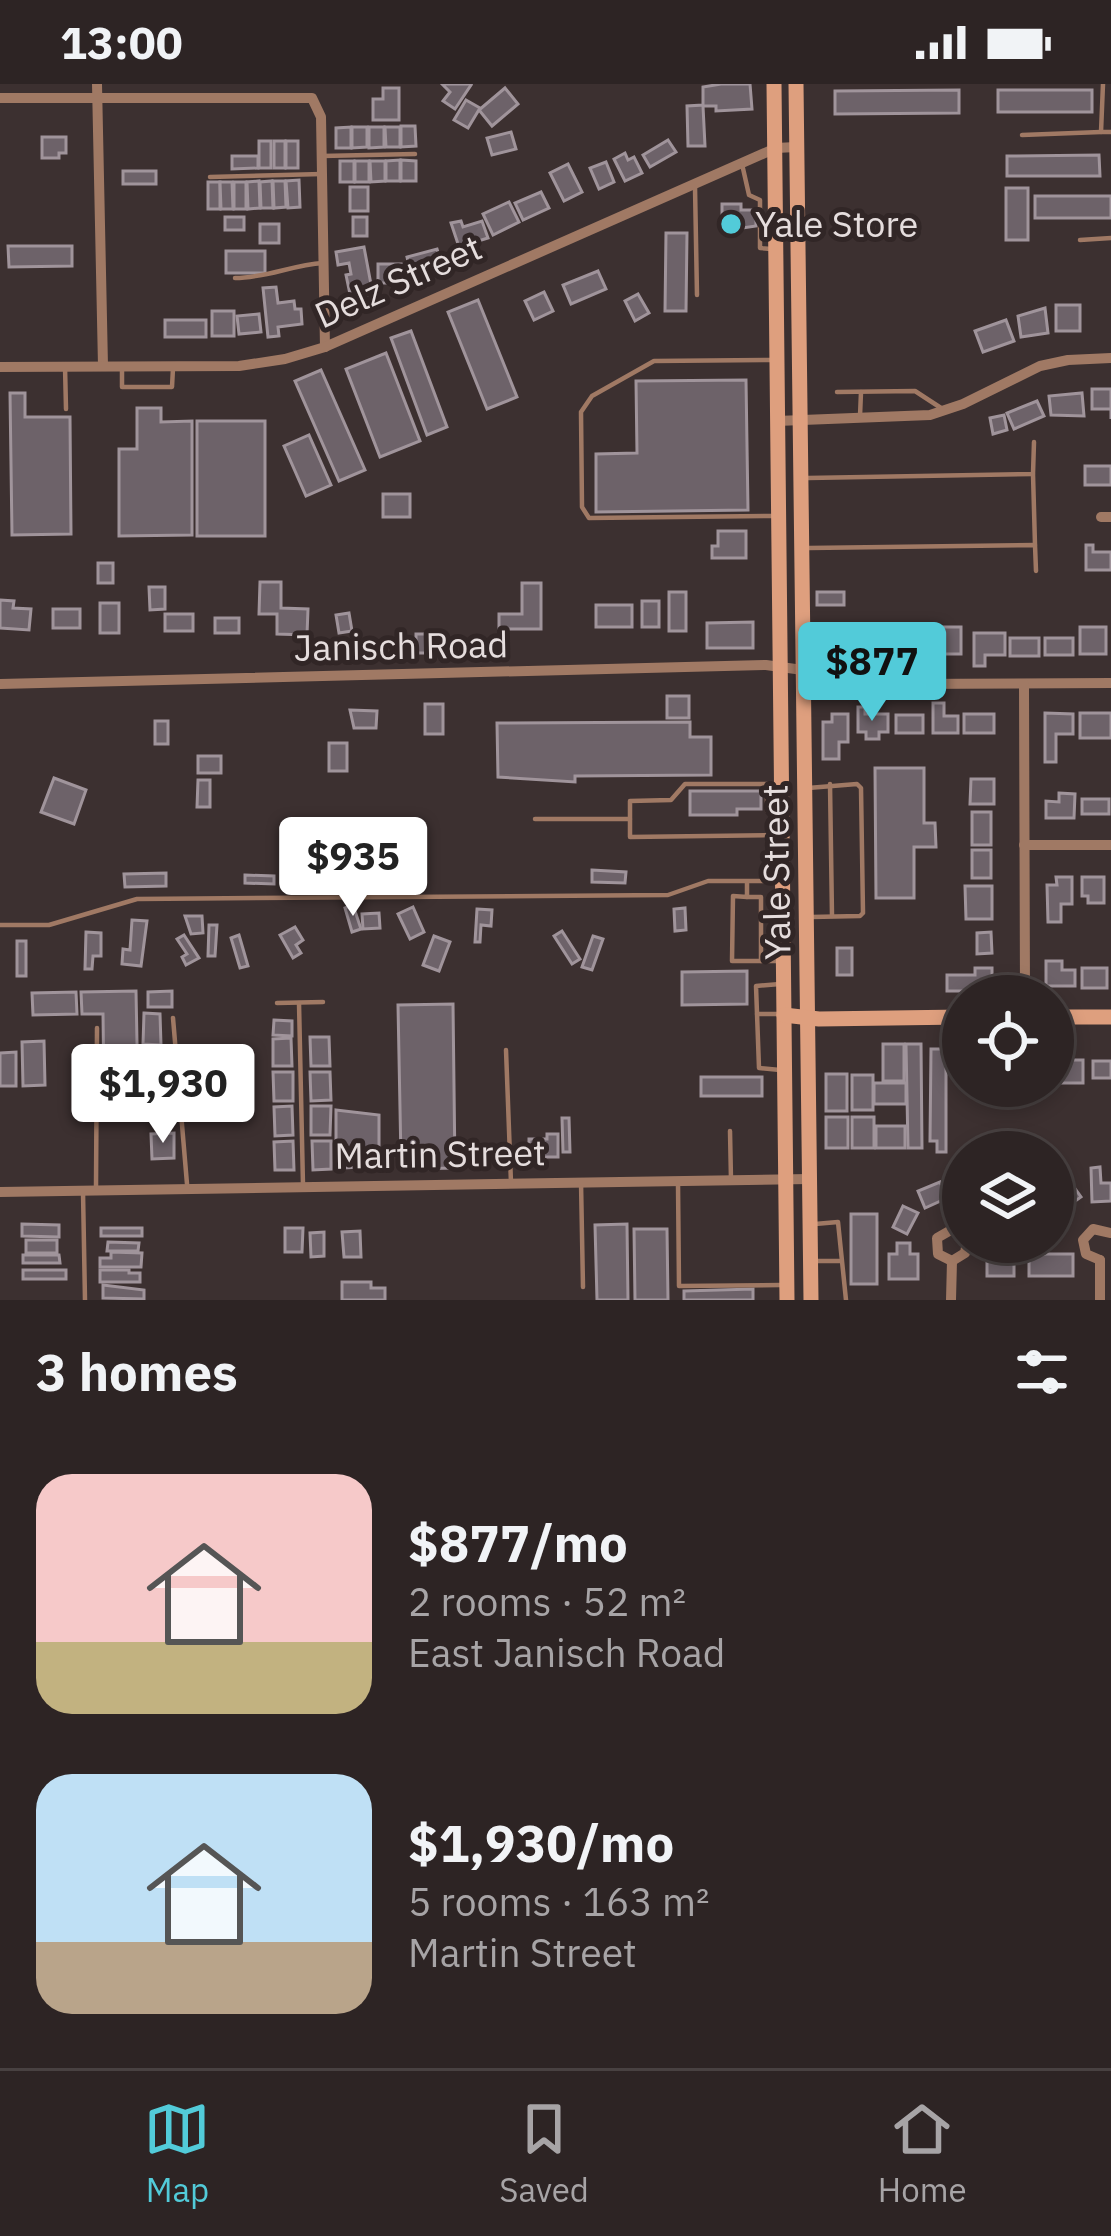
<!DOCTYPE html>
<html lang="en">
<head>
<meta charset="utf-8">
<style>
  :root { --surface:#2d2424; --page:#393031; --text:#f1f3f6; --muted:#a7a4a6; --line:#484141; --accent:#52cbd9 }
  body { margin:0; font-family:"IBM Plex Sans",sans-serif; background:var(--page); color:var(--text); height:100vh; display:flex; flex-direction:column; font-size:45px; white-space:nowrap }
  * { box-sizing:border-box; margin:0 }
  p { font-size:39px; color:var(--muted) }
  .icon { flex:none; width:66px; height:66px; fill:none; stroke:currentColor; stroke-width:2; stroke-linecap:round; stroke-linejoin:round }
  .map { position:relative; height:1216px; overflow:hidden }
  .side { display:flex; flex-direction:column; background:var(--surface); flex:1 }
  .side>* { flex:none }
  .controls { position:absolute; left:942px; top:891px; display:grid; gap:24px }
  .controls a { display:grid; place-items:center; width:132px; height:132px; border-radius:50%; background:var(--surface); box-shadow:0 6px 18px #0003,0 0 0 3px var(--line); font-size:60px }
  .price { position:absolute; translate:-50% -102px; padding:0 27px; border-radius:12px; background:#fff; color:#222; font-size:39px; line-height:78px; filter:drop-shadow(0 3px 6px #0008) }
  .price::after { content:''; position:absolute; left:50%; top:72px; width:36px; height:27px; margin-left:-18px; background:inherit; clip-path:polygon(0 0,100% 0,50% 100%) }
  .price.selected { background:var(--accent); color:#111 }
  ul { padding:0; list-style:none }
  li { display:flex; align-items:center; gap:36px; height:300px; padding:0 36px }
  li span { display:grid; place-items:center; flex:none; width:336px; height:240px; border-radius:36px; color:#555 }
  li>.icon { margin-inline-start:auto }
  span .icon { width:144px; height:144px; fill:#fffc; stroke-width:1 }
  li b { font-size:51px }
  h2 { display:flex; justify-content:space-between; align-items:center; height:144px; padding:0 36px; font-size:51px }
  .status { display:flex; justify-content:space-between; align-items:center; height:84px; padding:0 60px; background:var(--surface); direction:ltr }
  .status svg { height:33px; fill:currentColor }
  .menu { display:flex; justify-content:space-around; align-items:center; height:168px; border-top:3px solid var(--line); background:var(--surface); font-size:33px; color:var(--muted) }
  .menu a { display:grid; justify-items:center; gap:6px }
  .menu .selected { color:var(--accent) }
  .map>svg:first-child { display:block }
  .building { fill:#6d6269; stroke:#a0949b; stroke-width:3 }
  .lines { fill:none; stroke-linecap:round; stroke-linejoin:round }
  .lane { stroke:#a07964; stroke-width:4.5 }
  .street { stroke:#a07964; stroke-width:10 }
  .secondary { stroke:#de9f7e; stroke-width:15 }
  .poi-dot { fill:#52cbd9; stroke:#312626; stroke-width:4.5 }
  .labels { text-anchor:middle; stroke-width:10; stroke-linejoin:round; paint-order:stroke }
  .poi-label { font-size:36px; fill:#e5dddd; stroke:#312626; text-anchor:start }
  .street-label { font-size:36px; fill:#e5dddd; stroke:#312626 }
</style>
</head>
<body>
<div class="status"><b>13:00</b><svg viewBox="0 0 49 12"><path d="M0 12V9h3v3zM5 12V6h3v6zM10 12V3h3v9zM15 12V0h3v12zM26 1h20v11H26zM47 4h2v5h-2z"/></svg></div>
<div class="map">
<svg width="1111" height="1216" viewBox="0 0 1111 1216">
  <rect width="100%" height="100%" fill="#3c3030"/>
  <g class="building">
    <polygon points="442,0 469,0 471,1 455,25 443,17 450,8"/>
    <polygon points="721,0 750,0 752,25 716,27 716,22 703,22 705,62 688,62 687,22 703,21 703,3"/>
    <polygon points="383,4 399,4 399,36 373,36 373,15 383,15"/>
    <polygon points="505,4 518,20 492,42 479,26"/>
    <polygon points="959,6 959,29 835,30 835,7"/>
    <rect x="998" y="6" width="94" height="22"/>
    <polygon points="466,16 480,24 468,44 454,36"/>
    <polygon points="401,42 415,42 416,62 401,63"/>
    <polygon points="351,43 351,64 336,64 336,44"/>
    <polygon points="352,43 367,43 367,63 352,64"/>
    <polygon points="369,43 384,43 384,63 369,64"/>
    <polygon points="385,43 400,43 400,63 386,63"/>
    <polygon points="511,48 516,65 492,71 487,54"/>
    <polygon points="42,53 66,53 66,69 59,69 59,74 42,74"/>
    <polygon points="668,56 676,68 650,83 643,71"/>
    <rect x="259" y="57" width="12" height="27"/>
    <rect x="274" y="57" width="11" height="27"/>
    <rect x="286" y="57" width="12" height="27"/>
    <polygon points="625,69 628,76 634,73 642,89 625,97 614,75"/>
    <polygon points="1099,71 1100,92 1007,92 1007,72"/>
    <polygon points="232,72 258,72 258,84 232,85"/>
    <polygon points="400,76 400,97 386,97 386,77"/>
    <polygon points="401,76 416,77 416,97 401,97"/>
    <rect x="340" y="77" width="14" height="21"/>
    <rect x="355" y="77" width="14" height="21"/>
    <polygon points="370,77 385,77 385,97 371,98"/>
    <polygon points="606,78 614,98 599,105 590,84"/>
    <polygon points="568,80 582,108 564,117 550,89"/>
    <rect x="123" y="87" width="33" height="13"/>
    <polygon points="299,96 300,123 288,124 286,97"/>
    <polygon points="259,97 260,124 248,125 247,98"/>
    <polygon points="272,97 273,124 261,124 260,98"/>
    <polygon points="273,97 285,97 286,123 274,124"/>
    <rect x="208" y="98" width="12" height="27"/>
    <polygon points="220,98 232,98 233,125 221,125"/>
    <rect x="234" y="98" width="12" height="27"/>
    <rect x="350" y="103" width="18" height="24"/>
    <rect x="1006" y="104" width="22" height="52"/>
    <polygon points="541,108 549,124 523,136 515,119"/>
    <rect x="1035" y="112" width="76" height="22"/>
    <polygon points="509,118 519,138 493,151 483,130"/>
    <polygon points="722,120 741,120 741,126 756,126 756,142 722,147"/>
    <rect x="225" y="133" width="19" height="13"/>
    <rect x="353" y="133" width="14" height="19"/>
    <polygon points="461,137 463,143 482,137 488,154 459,163 451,139"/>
    <rect x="260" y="140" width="19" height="19"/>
    <polygon points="666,149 687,149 686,227 665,227"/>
    <polygon points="8,162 72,162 72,182 9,183"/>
    <polygon points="364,163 373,211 351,215 346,191 351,190 349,179 338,181 336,168"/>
    <polygon points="437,165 442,182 411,190 407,173"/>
    <rect x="226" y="167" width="39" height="22"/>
    <rect x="378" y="180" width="23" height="19"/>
    <polygon points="598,187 606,205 571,220 563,201"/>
    <polygon points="276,203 278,219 294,217 295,225 301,225 302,240 278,243 279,252 268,253 263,204"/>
    <polygon points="544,208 553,227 534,236 525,217"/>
    <polygon points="638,210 649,229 635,237 625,217"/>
    <polygon points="478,216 517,313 487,325 448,228"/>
    <rect x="1056" y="221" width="24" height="26"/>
    <polygon points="1045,224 1048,249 1021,253 1018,232"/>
    <rect x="212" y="227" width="22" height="25"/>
    <polygon points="259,230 261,248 239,250 237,232"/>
    <rect x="165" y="236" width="41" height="17"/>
    <polygon points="1006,236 1014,257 983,268 975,247"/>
    <polygon points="411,247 447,343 427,351 391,254"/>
    <polygon points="386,269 420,357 380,373 346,285"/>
    <polygon points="321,286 365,386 339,397 295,297"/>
    <polygon points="746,296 748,426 596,428 596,370 637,369 636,297"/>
    <polygon points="1092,305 1111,305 1111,335 1111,325 1092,325"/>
    <polygon points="10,309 25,309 25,333 70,333 71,450 12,451"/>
    <polygon points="1082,309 1084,332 1051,331 1049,312"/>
    <polygon points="1037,317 1044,332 1014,345 1007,329"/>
    <polygon points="137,324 161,324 161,338 192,337 192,451 119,452 119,365 137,365"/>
    <polygon points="1004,331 1007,346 993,350 990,334"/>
    <rect x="197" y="337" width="68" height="115"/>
    <polygon points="309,351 331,401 306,412 284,362"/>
    <rect x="1085" y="382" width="26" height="19"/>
    <rect x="383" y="410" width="27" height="23"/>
    <polygon points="718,447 746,447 746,474 712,474 712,462 718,462"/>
    <polygon points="1086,461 1093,461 1093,468 1111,468 1111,486 1086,486"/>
    <rect x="98" y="479" width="15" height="20"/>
    <polygon points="260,498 281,498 281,524 308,525 307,551 277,550 277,530 259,530"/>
    <polygon points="522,499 541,499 541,545 499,545 499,530 522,530"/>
    <polygon points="149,503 165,503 165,525 150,526"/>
    <rect x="669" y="508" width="17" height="39"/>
    <rect x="817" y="508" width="27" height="13"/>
    <polygon points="0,516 14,517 13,524 31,525 29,546 0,544"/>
    <rect x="642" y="517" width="17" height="26"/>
    <rect x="100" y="519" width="19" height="30"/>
    <rect x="596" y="521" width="36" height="22"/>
    <rect x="53" y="525" width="27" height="19"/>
    <polygon points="349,529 352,547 339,549 336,531"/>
    <rect x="165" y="530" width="28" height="17"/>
    <rect x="215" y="534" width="24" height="15"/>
    <polygon points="753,538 753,564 707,564 707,539"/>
    <polygon points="845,540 857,540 857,563 823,563 823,546 845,546"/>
    <rect x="939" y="543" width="22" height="27"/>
    <rect x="1080" y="543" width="26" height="27"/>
    <polygon points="974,549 1005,549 1005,571 985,571 985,582 974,582"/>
    <rect x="416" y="550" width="15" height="19"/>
    <rect x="864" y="552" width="31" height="18"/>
    <rect x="902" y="552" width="27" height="19"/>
    <rect x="1010" y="554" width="29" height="18"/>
    <rect x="1045" y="554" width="28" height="17"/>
    <rect x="667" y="612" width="22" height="22"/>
    <polygon points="933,619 944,619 944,632 958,632 958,649 933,649"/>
    <rect x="425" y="620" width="18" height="30"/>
    <polygon points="858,623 865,623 865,630 888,630 888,648 879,648 879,655 866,655 866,648 858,648"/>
    <polygon points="350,626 377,627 376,644 354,644"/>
    <polygon points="1045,629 1073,630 1073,650 1056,650 1056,678 1045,678"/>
    <rect x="1080" y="629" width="31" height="25"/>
    <polygon points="832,630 848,630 848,658 839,658 839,675 823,675 823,638 832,638"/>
    <rect x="964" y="630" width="30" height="19"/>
    <rect x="896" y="631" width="27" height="18"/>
    <rect x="155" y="637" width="13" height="23"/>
    <polygon points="690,638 690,653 711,653 711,691 575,692 575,698 498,693 497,639"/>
    <rect x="329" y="659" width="18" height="28"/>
    <rect x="198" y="672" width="23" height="17"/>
    <polygon points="875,684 924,684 924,739 935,739 936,763 914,763 914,814 876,814"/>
    <polygon points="54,694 86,706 74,740 41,728"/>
    <polygon points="971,695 994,695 994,720 970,720"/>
    <polygon points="198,696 210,696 210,723 197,723"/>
    <polygon points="690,707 761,707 761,725 737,725 737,731 690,731"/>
    <polygon points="1059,709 1075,710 1074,734 1046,734 1046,717 1059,718"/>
    <rect x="1082" y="715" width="27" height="15"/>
    <rect x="972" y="728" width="19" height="33"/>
    <rect x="972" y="766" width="19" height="28"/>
    <polygon points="592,786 626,788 625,799 592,798"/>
    <polygon points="166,789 166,802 125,803 124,790"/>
    <polygon points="346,789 377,796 375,807 343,799"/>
    <polygon points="245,791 274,792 274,800 245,799"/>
    <polygon points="1056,793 1072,793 1072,820 1061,820 1061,838 1048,838 1047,801 1057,801"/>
    <polygon points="1082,793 1104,793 1104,819 1088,819 1088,812 1082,812"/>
    <polygon points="965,802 992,802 992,835 966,835"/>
    <polygon points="353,821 361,845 352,848 345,824"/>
    <polygon points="413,823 424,848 410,855 398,830"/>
    <polygon points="685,824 686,846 675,847 674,825"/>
    <polygon points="477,825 492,826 491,842 481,841 480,858 475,858"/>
    <polygon points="379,829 380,844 363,845 362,830"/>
    <polygon points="185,832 202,832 203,849 191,850"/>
    <polygon points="132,836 147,837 141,882 122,880 123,865 130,866"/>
    <polygon points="209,841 217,841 215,872 208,872"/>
    <polygon points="295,843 303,856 296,861 301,869 293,874 280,851"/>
    <polygon points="562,847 580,875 572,880 554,852"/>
    <polygon points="86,848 101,849 101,872 93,872 92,885 85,885"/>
    <polygon points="991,848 992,869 977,870 977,849"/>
    <polygon points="184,851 199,874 186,881 182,873 187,870 177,855"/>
    <polygon points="239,851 248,882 240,884 231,854"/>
    <polygon points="434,852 450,858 439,887 423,881"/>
    <polygon points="593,852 603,855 592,886 582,883"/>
    <rect x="17" y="857" width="9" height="35"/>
    <rect x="837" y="864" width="15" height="27"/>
    <polygon points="1046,877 1062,877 1062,886 1075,886 1075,902 1046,902"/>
    <polygon points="975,884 992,884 992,907 947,907 947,891 975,891"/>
    <rect x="1082" y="884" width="25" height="20"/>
    <polygon points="747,887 747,920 682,921 682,888"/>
    <polygon points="136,907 138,1010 104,1010 103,930 82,930 81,908"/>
    <polygon points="172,907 172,923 148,923 148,908"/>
    <polygon points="76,908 77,930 33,931 32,909"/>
    <polygon points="453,920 455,1084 406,1085 406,1076 401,1076 398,921"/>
    <polygon points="144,929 160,930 161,961 143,960"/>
    <polygon points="274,936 292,937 292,952 273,951"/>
    <polygon points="310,953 329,953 330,982 311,982"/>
    <polygon points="291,954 292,982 273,982 273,955"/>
    <polygon points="44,957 45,1001 23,1002 22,958"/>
    <rect x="883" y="960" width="21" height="37"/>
    <polygon points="906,960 921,960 922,1064 908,1064"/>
    <polygon points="931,965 946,965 946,1068 937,1068 937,1057 930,1057"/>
    <polygon points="1060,967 1067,967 1067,976 1083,976 1083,999 1060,999"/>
    <polygon points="16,968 16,1002 0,1002 0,969"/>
    <rect x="1093" y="977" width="18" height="17"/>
    <polygon points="273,988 293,988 293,1017 274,1017"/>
    <polygon points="310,988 330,988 331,1016 311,1017"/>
    <rect x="826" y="990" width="21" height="37"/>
    <rect x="852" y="991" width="21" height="35"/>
    <rect x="701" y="993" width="61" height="19"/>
    <rect x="874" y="999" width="32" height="21"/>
    <polygon points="147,1009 162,1009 163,1029 147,1029"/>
    <polygon points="292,1022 293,1051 275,1052 274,1023"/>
    <polygon points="311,1022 331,1022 330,1051 311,1051"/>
    <polygon points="336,1026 379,1031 379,1070 359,1070 359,1083 344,1084 344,1061 336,1061"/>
    <rect x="826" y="1033" width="22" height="31"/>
    <rect x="852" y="1033" width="22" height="31"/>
    <polygon points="562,1034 569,1034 570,1068 563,1068"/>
    <rect x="876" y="1042" width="29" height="22"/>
    <polygon points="174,1049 174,1074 152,1075 151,1050"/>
    <polygon points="547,1050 558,1050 558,1073 529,1073 529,1055 547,1055"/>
    <polygon points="293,1057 294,1086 275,1086 274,1058"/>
    <polygon points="312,1057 331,1057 331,1085 313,1086"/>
    <polygon points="1100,1083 1101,1099 1111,1099 1111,1117 1092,1118 1091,1084"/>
    <polygon points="940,1098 947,1114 925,1124 918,1107"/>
    <polygon points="1071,1099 1081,1113 1064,1125 1054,1111"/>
    <polygon points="903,1122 918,1129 907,1150 893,1143"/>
    <rect x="851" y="1130" width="26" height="70"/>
    <polygon points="22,1140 59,1141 59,1153 22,1152"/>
    <polygon points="627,1140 628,1216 597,1216 595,1141"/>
    <rect x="101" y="1144" width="41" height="8"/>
    <polygon points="285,1144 303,1144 302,1168 285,1168"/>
    <polygon points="634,1145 667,1145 668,1216 635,1216"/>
    <polygon points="360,1147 361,1173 344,1173 342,1148"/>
    <polygon points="324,1148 324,1172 311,1173 310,1149"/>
    <rect x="26" y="1156" width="31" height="13"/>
    <polygon points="108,1158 139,1159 138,1167 107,1167"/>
    <polygon points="897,1159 910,1159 910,1170 918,1170 918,1195 889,1195 889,1170 897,1170"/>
    <polygon points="987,1166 1003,1166 1003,1177 1014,1177 1014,1192 987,1192"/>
    <polygon points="111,1168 142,1169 141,1183 100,1183 100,1174 111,1174"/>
    <rect x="1029" y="1170" width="44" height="22"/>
    <polygon points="23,1171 59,1171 60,1179 23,1179"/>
    <rect x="23" y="1186" width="43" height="9"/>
    <polygon points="100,1186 129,1186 129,1189 140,1189 140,1198 100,1198"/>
    <polygon points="342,1198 371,1198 371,1204 385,1204 385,1216 342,1216"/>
    <polygon points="103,1201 144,1206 144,1215 103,1214"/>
    <polygon points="753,1205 753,1216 684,1216 684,1207"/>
  </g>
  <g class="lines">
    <g class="lane">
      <polyline points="1103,0 1101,48 1111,48"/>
      <polyline points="1022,51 1101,48"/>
      <polyline points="322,72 415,70"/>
      <polyline points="742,80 749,111 760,116 760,164 771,165"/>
      <polyline points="210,93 322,90"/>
      <polyline points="695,103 697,211"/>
      <polyline points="1080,156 1111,154"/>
      <path d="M 235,194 C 266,194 292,181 323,179"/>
      <polyline points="771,276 654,277 592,312 581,328 582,423 589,434 772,432"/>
      <polyline points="65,282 66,325"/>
      <polyline points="122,287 122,303 172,303 173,284"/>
      <polyline points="837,308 915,307 941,324"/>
      <polyline points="860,332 861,308"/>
      <polyline points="1033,390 1035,461"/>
      <polyline points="808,394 1033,390 1034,358"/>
      <polyline points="809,464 1035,461 1036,487"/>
      <polyline points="830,700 832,832"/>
      <polyline points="808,704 857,700 861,704 863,829 860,832 811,833"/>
      <polyline points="767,727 767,700"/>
      <polyline points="535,735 630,735 630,753 778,751"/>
      <polyline points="630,735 630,717 671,716 685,700 778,700"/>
      <polyline points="747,799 747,813 733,812 732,877 779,877"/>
      <polyline points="747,813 761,813 761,877"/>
      <polyline points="0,841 49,841 137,815 668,811 708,797 778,797"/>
      <polyline points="277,919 323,918"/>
      <polyline points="299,919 303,1101"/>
      <polyline points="757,930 779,930"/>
      <polyline points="173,934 187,1100"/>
      <polyline points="506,966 511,1099"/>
      <polyline points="780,986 759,984 756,902 780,900"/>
      <polyline points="730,1047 731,1096"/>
      <polyline points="581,1098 583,1203"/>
      <polyline points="678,1099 679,1202 781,1201"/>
      <polyline points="96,1102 97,944"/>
      <polyline points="83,1108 85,1216"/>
      <polyline points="815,1140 838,1138 846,1216"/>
      <polyline points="817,1177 841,1177"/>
    </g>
    <g class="street">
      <polyline points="97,0 103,282"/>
      <polyline points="0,14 312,14 321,33 325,263"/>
      <polyline points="0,283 239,282 285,275 325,263 776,64 796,63"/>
      <polyline points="777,337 930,331 963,320 1040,282 1068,276 1111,274"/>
      <polyline points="1101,433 1111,433"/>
      <polyline points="0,600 766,581 906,600 1111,599"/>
      <polyline points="1024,600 1025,912"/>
      <polyline points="1024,761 1111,761"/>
      <polyline points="0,1108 809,1095"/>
      <polyline points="1100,1176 1086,1170 1083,1156 1093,1145 1111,1149"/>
      <polyline points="1100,1176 1100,1216"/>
      <polyline points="952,1177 938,1170 937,1154 951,1146 963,1151"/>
      <polyline points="952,1177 965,1169 967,1158"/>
      <polyline points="951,1216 952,1177"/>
    </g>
    <g class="secondary">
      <polyline points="774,0 787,1216"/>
      <polyline points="796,0 811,1216"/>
      <polyline points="784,931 819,935 963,933"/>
      <polyline points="1053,933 1111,933"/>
    </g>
  </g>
  <circle class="poi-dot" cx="731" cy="140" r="12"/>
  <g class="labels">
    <g class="poi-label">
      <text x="755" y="153">Yale Store</text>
    </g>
    <g class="street-label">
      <text transform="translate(398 197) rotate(-24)" y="13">Delz Street</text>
      <text transform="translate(401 562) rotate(-1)" y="13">Janisch Road</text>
      <text transform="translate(776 788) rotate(-91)" y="13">Yale Street</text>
      <text transform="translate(440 1070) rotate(-1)" y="13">Martin Street</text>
    </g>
  </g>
</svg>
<div class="controls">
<a><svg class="icon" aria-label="locate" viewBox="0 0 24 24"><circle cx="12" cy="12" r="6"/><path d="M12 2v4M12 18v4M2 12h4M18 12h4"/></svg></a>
<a><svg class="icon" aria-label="layers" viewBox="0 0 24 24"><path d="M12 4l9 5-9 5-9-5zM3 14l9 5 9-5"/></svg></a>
</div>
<b class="price selected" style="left:872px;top:640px">$877</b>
<b class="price" style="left:353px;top:835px">$935</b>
<b class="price" style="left:163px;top:1062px">$1,930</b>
</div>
<section class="side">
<h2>3 homes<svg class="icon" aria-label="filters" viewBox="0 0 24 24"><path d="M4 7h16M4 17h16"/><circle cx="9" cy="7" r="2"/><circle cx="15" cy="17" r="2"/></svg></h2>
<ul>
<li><span style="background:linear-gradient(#f6c9c9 70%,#c2b280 0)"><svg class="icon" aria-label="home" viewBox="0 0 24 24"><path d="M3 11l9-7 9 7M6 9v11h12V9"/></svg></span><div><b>$877/mo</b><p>2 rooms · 52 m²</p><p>East Janisch Road</p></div></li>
<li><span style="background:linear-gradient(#bfe0f5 70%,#b9a48a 0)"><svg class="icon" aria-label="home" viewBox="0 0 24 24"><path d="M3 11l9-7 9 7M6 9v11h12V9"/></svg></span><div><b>$1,930/mo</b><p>5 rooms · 163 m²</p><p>Martin Street</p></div></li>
</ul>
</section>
<nav class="menu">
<a class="selected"><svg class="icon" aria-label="map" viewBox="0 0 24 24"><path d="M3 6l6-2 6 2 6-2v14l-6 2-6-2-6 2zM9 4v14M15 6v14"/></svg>Map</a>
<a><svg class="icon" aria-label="saved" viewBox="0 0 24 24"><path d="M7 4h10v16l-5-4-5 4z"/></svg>Saved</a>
<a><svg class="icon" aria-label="home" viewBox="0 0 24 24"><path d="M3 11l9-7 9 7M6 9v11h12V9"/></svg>Home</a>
</nav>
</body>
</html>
